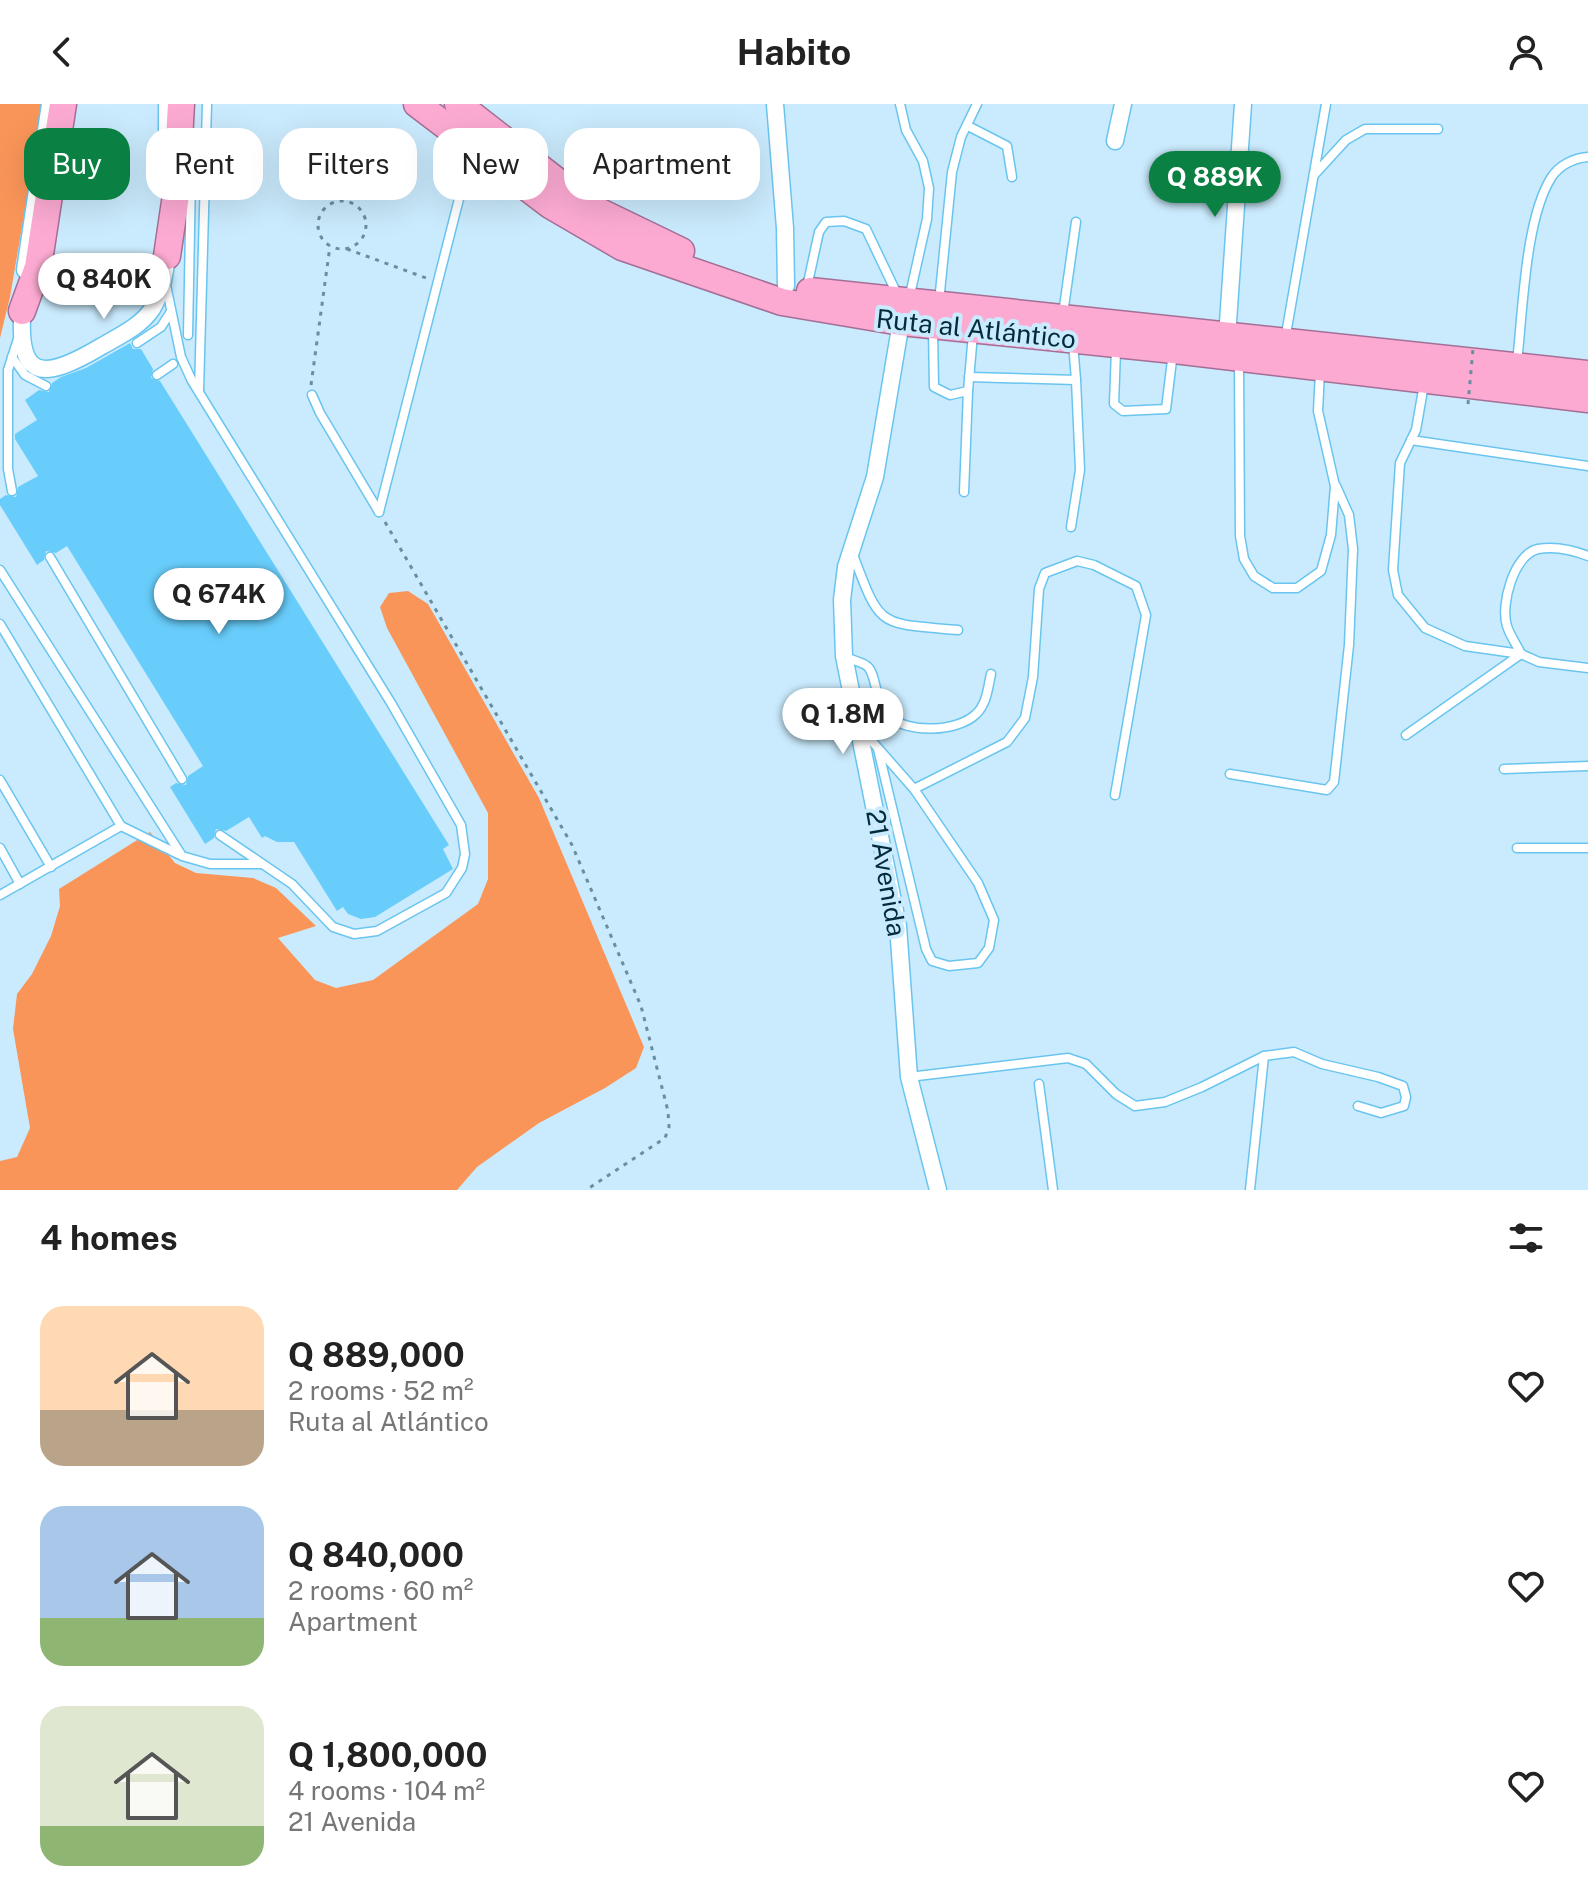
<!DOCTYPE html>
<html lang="en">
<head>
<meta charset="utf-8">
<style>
  :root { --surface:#fff; --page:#f6f6f6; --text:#222; --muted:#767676; --accent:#0b8043 }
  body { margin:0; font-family:"Public Sans",sans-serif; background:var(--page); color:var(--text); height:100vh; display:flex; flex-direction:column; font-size:30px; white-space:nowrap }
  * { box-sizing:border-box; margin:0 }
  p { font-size:26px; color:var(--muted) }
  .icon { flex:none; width:44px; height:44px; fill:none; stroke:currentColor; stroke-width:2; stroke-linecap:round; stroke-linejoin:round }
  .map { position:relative; height:1086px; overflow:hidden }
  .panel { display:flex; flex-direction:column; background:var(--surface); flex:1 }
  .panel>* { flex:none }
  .top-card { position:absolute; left:24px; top:24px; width:800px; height:72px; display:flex; gap:16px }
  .price { position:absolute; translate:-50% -68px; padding:0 18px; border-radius:28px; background:#fff; color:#222; font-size:26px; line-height:52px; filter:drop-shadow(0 2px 4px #0008) }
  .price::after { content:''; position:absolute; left:50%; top:48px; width:24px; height:18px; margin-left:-12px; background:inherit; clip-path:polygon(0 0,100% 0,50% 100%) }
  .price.selected { background:var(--accent); color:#fff }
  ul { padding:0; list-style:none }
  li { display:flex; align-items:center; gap:24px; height:200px; padding:0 40px }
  li span { display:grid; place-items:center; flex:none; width:224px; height:160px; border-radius:24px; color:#555 }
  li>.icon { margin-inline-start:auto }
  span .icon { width:96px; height:96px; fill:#fffc; stroke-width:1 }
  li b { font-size:34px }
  h2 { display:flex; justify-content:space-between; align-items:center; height:96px; padding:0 40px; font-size:34px }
  .tag { padding:0 28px; border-radius:24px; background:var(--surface); box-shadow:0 8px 32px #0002; font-size:28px; line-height:72px }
  .tag.selected { background:var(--accent); color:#fff }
  header { display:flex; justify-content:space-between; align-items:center; height:104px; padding:0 40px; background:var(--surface); font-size:36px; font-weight:700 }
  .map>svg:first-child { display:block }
  .forest { fill:#fa9559 }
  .building { fill:#68cdfb }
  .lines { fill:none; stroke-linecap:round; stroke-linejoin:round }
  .service-casing { stroke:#69c5ef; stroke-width:11 }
  .minor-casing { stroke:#69c5ef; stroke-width:19 }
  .trunk-casing { stroke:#a46f96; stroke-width:29 }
  .path { stroke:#698e9f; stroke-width:3; stroke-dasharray:4 6; stroke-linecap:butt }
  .service { stroke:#fff; stroke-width:8 }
  .minor { stroke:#fff; stroke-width:16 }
  .trunk { stroke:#fcaad2; stroke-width:26 }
  .path-bridge { stroke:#698e9f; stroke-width:3; stroke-dasharray:4 6; stroke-linecap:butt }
  .labels { text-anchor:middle; stroke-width:8; stroke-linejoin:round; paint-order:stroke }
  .street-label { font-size:26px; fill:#022b3c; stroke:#caebfd }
</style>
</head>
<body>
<header><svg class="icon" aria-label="back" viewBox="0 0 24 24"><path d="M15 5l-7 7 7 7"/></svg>Habito<svg class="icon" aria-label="person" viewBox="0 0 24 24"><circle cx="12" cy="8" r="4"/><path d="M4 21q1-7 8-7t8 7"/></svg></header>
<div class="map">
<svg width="1588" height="1086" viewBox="0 0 1588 1086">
  <rect width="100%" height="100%" fill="#caebfd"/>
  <g class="forest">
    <polygon points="0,0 43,0 10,193 0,234"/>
    <polygon points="408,487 428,500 539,694 644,943 636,964 605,984 539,1019 477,1063 457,1086 0,1086 0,1057 17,1053 30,1024 13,925 17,890 32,870 51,832 60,802 59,785 150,728 175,759 196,769 253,774 276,784 316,822 278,834 315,876 336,884 373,876 478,800 488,775 488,709 387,524 380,503 389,489"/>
  </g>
  <polygon class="building" points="130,239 133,245 141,245 153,265 151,274 160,277 449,741 443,745 453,765 375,813 361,815 348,810 343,803 337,807 294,738 277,738 265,732 262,734 249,713 226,727 216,725 214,734 205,740 170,683 176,679 186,681 188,672 203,662 67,442 56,449 46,447 44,456 37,461 0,401 0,395 6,391 16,393 18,383 38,372 15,335 15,330 37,316 25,296 39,286 49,288 52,279 61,273 86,264"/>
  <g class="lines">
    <defs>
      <g id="service">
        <polyline points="900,0 906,26 923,57 929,84 927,115 909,195"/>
        <polyline points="968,22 1007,42 1012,73"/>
        <polyline points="1314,71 1346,36 1365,25 1438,25"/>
        <polyline points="166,181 181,253 192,277 391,599 461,721 465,750 462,764 446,789 377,827 354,830 333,823 292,780 220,731"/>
        <polyline points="807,183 819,128 826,118 844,117 866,125 897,190"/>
        <polyline points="939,198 952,68 961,33 977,0"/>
        <polyline points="1063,210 1076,118"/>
        <polyline points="933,226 934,283 950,291 968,287 973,230"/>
        <polyline points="188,231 191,72 204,40"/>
        <polyline points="1285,236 1326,0"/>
        <polyline points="137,239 161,223 170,209"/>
        <polyline points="1116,246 1114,300 1123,307 1166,305 1173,248"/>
        <polyline points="12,253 25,271 46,282"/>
        <path d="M 1517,258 C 1523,206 1525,116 1551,74 C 1559,61 1574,54 1588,53"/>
        <polyline points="1239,259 1240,432 1244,455 1254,472 1273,484 1297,484 1321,467 1331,431 1335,382 1318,307 1320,268"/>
        <polyline points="157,271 173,260"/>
        <polyline points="969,273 1076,276 1073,239"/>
        <polyline points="1424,280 1416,326 1400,359 1393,466 1398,491 1425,524 1465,542 1521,550 1539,558 1588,564"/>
        <polyline points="199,287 207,0"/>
        <polyline points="312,291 320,309 379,408"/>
        <polyline points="1411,336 1588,362"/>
        <polyline points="12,387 8,365 8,266 18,235"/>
        <polyline points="964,388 968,287"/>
        <polyline points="379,408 471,48"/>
        <polyline points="1071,423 1080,366 1076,276"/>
        <path d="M 852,448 C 881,525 877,519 958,526"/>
        <polyline points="50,453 182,675"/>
        <polyline points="0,466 182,752 210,760 260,760"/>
        <polyline points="0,520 121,722 178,750"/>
        <path d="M 844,552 C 851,556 862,558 867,562 C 877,570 874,598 889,612 C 907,630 958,628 976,610 C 987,600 988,583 991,570"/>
        <polyline points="863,627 914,685 978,779 994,816 989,844 978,859 949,862 932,857 926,845 878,645"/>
        <path d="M 1406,631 L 1521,550 C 1517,541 1510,532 1507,522 C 1500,501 1514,450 1538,445 C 1555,442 1573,446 1588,452"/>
        <polyline points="1504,665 1588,662"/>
        <polyline points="1230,670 1327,686 1334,678 1349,541 1353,445 1349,411 1336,382"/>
        <polyline points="0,676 51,763"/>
        <polyline points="914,685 1007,638 1025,614 1033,573 1039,485 1045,469 1077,457 1094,461 1136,482 1146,511 1115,691"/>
        <polyline points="0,744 20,780"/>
        <polyline points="1517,744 1588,744"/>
        <polyline points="0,791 121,722"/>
        <polyline points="909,973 1068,954 1086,960 1116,990 1135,1002 1165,998 1202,983 1264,952 1294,948 1322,960 1378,973 1403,982 1406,993 1404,1002 1381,1009 1358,1002"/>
        <polyline points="1039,980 1053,1086"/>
        <polyline points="1250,1086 1264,952"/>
      </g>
      <g id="minor">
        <polyline points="775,0 785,124 786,182"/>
        <polyline points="167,30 167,0"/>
        <polyline points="1115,37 1123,0"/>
        <polyline points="25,166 50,0"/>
        <path d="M 23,198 C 16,276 40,279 102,242 C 119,232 141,222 152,205 C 163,187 166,167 167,146"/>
        <polyline points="901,218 875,373 846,463 842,496 844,552 898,822 909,973 938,1086"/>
        <polyline points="1227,233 1243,0"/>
      </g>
      <g id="trunk">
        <polyline points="417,0 550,101 622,143 782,198 901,218 1174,246 1588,295"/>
        <polyline points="458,0 590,103 681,147"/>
        <polyline points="167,152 176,91 181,0"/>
        <polyline points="810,187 1588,270"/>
        <polyline points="22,207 38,163 63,0"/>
      </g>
    </defs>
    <use href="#service" class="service-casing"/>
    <use href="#minor" class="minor-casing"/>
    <use href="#trunk" class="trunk-casing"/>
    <g class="path">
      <circle cx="342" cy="121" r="24"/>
      <polyline points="347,145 426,174"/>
      <polyline points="311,281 330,142"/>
      <polyline points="385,418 572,741 641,902 668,1007 669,1023 665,1034 586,1086"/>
    </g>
    <use href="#service" class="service"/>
    <use href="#minor" class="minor"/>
    <use href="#trunk" class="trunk"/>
    <polyline class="path-bridge" points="1468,300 1473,245"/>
  </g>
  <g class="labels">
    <g class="street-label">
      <text transform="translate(976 225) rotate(6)" y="9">Ruta al Atlántico</text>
      <text transform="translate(886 769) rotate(80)" y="9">21 Avenida</text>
    </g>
  </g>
</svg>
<b class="price selected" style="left:1215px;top:115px">Q 889K</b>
<b class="price" style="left:104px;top:217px">Q 840K</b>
<b class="price" style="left:219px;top:532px">Q 674K</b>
<b class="price" style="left:843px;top:652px">Q 1.8M</b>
<div class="top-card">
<a class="tag selected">Buy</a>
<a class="tag">Rent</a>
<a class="tag">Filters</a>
<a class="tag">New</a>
<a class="tag">Apartment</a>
</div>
</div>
<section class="panel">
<h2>4 homes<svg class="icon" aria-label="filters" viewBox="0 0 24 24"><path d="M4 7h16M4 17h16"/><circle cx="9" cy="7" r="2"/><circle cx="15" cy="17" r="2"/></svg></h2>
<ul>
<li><span style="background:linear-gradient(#ffd9b3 65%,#b9a48a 0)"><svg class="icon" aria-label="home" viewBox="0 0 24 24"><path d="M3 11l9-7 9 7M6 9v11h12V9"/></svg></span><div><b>Q 889,000</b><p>2 rooms · 52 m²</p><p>Ruta al Atlántico</p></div><svg class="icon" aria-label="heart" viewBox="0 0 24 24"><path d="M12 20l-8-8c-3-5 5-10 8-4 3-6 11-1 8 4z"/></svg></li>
<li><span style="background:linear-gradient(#a9c7e8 70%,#8fb573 0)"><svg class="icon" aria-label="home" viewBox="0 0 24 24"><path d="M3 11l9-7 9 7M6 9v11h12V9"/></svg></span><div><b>Q 840,000</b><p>2 rooms · 60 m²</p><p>Apartment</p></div><svg class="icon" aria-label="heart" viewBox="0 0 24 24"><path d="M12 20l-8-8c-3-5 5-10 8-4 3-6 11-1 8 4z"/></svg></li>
<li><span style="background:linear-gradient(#dfe7d0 75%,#8fb573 0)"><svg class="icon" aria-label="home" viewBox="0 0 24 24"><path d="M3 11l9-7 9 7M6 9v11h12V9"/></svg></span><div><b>Q 1,800,000</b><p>4 rooms · 104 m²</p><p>21 Avenida</p></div><svg class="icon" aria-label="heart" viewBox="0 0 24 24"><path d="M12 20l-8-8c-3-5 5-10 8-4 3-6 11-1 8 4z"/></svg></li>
</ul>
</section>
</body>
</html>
